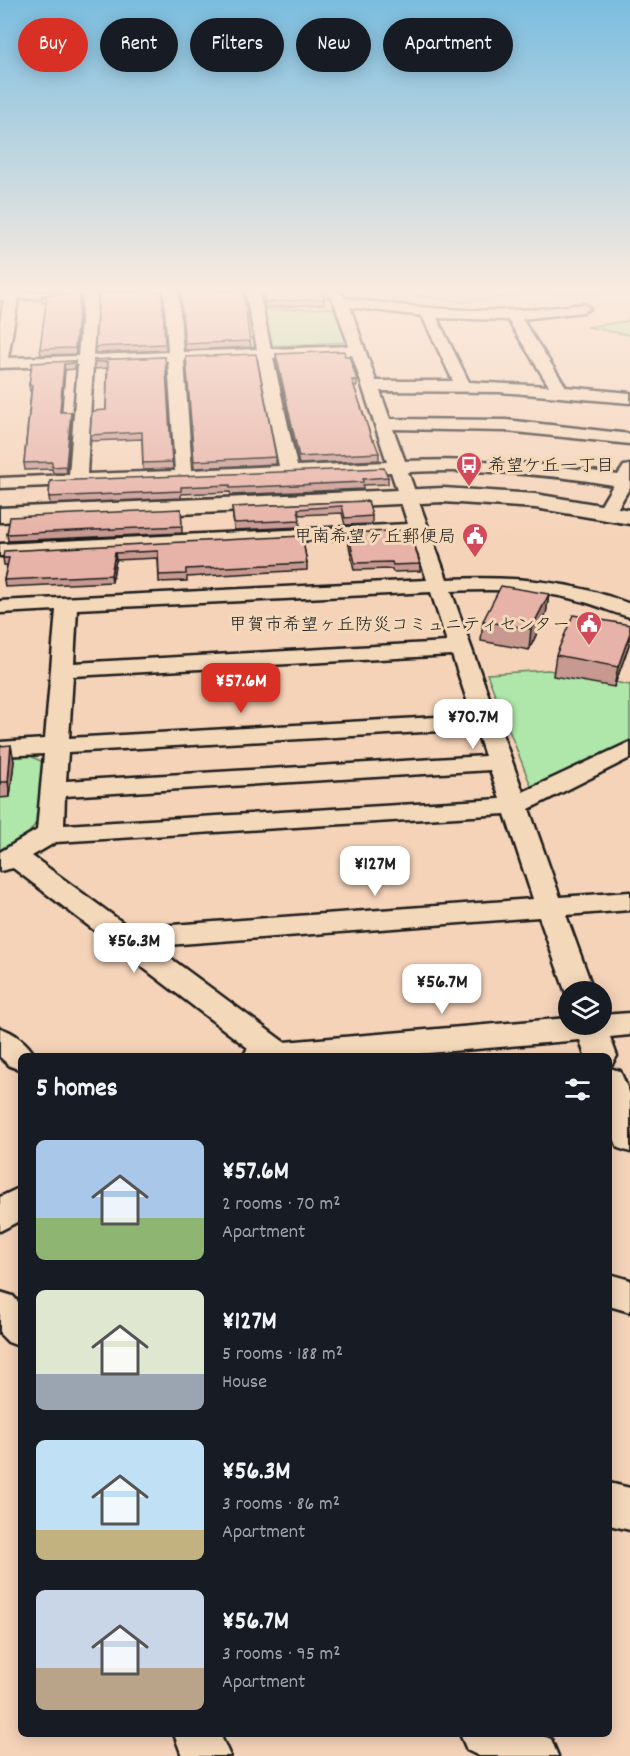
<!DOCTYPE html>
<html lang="en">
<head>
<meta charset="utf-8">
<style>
  :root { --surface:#171b24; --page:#20242c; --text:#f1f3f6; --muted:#9ea1a6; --accent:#d93025 }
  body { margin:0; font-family:Dekko,"Klee One",sans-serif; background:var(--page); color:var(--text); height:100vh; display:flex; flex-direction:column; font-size:22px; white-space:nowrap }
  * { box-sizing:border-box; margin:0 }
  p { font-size:20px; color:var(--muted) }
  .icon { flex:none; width:33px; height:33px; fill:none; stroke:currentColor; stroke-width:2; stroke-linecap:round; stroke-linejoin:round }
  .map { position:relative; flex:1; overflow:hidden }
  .sheet { position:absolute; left:18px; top:1053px; width:594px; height:684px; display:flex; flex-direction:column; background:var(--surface); border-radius:9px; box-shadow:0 3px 15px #0003 }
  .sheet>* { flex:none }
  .banner { position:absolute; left:18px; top:18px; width:594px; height:54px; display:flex; gap:12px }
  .buttons { position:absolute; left:558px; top:981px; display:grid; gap:12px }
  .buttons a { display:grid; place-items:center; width:54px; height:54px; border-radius:50%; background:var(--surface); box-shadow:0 3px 15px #0003; font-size:30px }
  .price { position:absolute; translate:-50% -51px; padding:0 14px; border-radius:12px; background:#fff; color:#222; font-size:20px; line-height:39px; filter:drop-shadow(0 2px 3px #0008) }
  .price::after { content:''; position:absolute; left:50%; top:36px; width:18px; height:14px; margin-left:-9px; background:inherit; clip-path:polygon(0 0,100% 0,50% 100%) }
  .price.current { background:var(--accent); color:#fff }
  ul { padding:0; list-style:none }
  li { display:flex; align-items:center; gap:18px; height:150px; padding:0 18px }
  li span { display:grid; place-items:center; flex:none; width:168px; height:120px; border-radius:9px; color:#555 }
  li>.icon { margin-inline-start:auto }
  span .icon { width:72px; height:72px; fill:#fffc; stroke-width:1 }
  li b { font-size:26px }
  h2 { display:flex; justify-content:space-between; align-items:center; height:72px; padding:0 18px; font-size:26px }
  .chip { padding:0 21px; border-radius:27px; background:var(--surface); box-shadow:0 3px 15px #0003; font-size:21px; line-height:54px }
  .chip.current { background:var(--accent); color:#fff }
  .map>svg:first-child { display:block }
  .green { fill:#afe6a9; stroke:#668162; stroke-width:1.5 }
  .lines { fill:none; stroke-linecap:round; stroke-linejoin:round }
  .street-casing { stroke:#1c1c1c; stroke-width:5 }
  .secondary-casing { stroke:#1c1c1c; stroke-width:5 }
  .street { fill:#f4d8ba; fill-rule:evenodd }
  .secondary { fill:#f4d8ba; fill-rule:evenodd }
  .wall { fill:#c79990; stroke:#1c1c1c; stroke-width:1.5 }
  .shaded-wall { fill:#a27d75; stroke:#1c1c1c; stroke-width:1.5 }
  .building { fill:#e7b2a7; stroke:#1c1c1c; stroke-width:1.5 }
  .labels { text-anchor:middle; stroke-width:6; stroke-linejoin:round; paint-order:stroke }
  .far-poi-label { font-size:18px; fill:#1c1c1c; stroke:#f4d8ba; text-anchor:end }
</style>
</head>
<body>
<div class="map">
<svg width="630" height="1756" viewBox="0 0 630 1756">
  <rect width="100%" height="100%" fill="#f5d3b9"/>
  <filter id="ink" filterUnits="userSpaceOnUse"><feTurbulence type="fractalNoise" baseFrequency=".0167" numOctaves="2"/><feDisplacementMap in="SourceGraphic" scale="12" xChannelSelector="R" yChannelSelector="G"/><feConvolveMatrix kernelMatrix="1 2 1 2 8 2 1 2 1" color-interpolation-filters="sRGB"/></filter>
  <g filter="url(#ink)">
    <g class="green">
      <polygon points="388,291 630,291 630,294 530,293 464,302"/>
      <polygon points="334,308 346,342 270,346 264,310"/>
      <polygon points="630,313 630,335 587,327 627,321"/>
      <polygon points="548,670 630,685 630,742 533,791 487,674"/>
      <path d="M 26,754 L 43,762 C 40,812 48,827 0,854 L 0,756 Z"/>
    </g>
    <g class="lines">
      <defs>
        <g id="street">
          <path d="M 149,291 L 143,295 L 97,297 L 93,355 L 168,352 L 164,291 L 178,291 L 183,352 L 257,349 L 245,291 L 259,291 L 271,349 L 349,346 L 334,302 L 327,291 L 340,291 L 345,298 C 426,310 503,316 583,304 L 590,308 L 583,312 L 522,319 L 566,387 L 630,393 L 630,403 L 500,392 L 380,391 L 390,419 L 506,420 L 630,434 L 630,444 L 506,431 L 393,429 L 405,461 C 477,458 547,463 618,475 L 624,466 L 630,465 L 630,487 L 613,516 L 599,516 L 597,512 L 613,485 C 544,473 477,469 408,472 L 447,579 C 510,576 571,580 630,604 L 630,617 C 612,613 595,604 577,600 C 535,589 493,589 451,591 L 523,792 L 630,742 L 630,758 L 529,809 L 560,897 L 630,892 L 630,910 L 566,915 L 594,992 L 568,992 L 568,999 L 539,917 L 154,946 L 284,1042 L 568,1018 L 568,1024 L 602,1024 L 602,1015 L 630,1013 L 630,1035 L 610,1037 L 617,1056 L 612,1064 L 609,1065 L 609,1056 L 585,1056 L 580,1040 L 393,1056 L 243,1056 L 248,1048 L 13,868 L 0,871 L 0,852 L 37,830 L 44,754 L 0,756 L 0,742 L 45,739 L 56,610 L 0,613 L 0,601 L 427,580 L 412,535 L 0,556 L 0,544 L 408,524 L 391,472 L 0,488 L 0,478 L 69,475 L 78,365 L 0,368 L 0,322 L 4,300 L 0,300 L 0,292 ZM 83,297 L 78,356 L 8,358 L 18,299 ZM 350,307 L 422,316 L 453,381 L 376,381 ZM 437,318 L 508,320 L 549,386 L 469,382 ZM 352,355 L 387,462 L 297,466 L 273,358 ZM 258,358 L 279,466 L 192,470 L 184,361 ZM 168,361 L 175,471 L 87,474 L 93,364 ZM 431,592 L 447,642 L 74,663 L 77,609 ZM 452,655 L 472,715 L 69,738 L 73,676 ZM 476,729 L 485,756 L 66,781 L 68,752 ZM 490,770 L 500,799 L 64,825 L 65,796 ZM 505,814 L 533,899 L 130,928 L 32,856 L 56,842 Z"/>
          <path d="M 0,1028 C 14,1032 28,1043 35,1056 L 21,1056 L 21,1070 L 10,1066 L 0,1057 Z"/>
          <polygon points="609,1068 620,1071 630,1094 630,1152 618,1148 609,1126"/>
          <polygon points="21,1187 21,1220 0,1231 0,1197"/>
          <polygon points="609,1274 630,1280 630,1312 609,1306"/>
          <polygon points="0,1292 13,1296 21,1305 21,1347 8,1342 0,1334"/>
          <polygon points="609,1483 630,1488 630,1530 609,1525"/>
          <polygon points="174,1734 220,1734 230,1756 182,1756"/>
          <polygon points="460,1734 538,1734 551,1739 558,1756 479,1756 467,1750"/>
        </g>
        <polygon id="secondary" points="443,488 535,494 630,510 630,524 535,508 443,502 0,522 0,508"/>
      </defs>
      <use href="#street" class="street-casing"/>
      <use href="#secondary" class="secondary-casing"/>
      <use href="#street" class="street"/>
      <use href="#secondary" class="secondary"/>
    </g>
    <g class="wall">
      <polygon points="162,291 166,350 95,353 95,347"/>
      <polygon points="180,291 250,341 251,347 185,350"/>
      <polygon points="261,291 328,291 328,298 324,298 324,304 265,308"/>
      <polygon points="42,295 81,299 76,354 41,355 40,349 46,302 42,303"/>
      <polygon points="276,354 345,356 357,380 357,386 354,386 372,440 379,453 379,460 299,464 276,360"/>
      <polygon points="165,357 173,469 143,470 142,439 91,441 90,435 106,410 107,368 95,369 94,360"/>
      <polygon points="186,357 276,457 276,464 194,468"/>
      <polygon points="75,361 75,369 65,370 61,412 71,412 71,418 67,473 53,473 52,469 25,470 24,463 31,391 30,391 29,385 32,363"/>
      <polygon points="388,477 388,484 363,485 363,489 231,495 230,492 181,494 181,498 50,504 49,497 50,481"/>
      <polygon points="368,501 372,516 372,524 345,525 342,513 299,515 300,527 234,530 232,507"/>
      <polygon points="181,509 182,533 8,541 7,534"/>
      <polygon points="348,533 420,564 420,571 393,572 392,569 354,570 348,541"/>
      <polygon points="302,536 307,563 307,570 187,577 187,581 159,582 158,558 116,560 112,582 5,587 4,580 7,565 4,565 3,558"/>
      <polygon points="549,594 546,614 529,650 481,641 483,621"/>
      <polygon points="630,625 629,645 614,687 553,676 556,655"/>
      <polygon points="0,746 14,761 10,797 0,798"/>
    </g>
    <g class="shaded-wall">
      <polygon points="80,294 81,299 76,354 75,348"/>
      <polygon points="64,364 65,370 61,419 60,412"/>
      <polygon points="71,412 71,418 67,473 66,466"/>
      <polygon points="115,553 116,560 112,582 111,575"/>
      <polygon points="549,594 546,614 529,650 531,629"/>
      <polygon points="630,633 629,645 614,687 618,667"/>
      <polygon points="11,745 14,761 10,797 8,782"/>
    </g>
    <g class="building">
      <polygon points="162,291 165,344 95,347 99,293"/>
      <polygon points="180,291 243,291 250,341 185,344"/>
      <polygon points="262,291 328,291 328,292 322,292 324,299 265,302"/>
      <polygon points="80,294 75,348 40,349 47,297 41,297 42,295"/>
      <polygon points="344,351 345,356 349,356 357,380 352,380 372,440 374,440 379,453 299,457 276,354"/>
      <polygon points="256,354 276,457 194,461 186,357"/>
      <polygon points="165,357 172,462 143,463 142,432 90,435 92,411 106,410 108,362 94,362 94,360"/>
      <polygon points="75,361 75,363 64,364 60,412 71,412 66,466 52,467 52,462 24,463 32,385 29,385 32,363"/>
      <polygon points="384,468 388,477 363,479 363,482 230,488 230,485 181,487 181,491 49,497 50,481"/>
      <polygon points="368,501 372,516 345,518 342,506 298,509 300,520 234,523 232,507"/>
      <polygon points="181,509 182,526 7,534 10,517"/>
      <polygon points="410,530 420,564 393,565 392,562 355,563 348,533"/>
      <polygon points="302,536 307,563 186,569 186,574 159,575 158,551 115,553 111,575 4,580 9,558 3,558 4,551"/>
      <polygon points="501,586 549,594 531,629 483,621"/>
      <polygon points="573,615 630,625 630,633 618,667 556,655"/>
      <polygon points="11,745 8,782 0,782 0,746"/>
    </g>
  </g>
  <linearGradient id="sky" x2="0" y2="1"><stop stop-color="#7bbddf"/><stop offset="0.54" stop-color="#faebe0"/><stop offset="1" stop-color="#faebe0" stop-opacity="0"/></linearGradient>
  <rect width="630" height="537" fill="url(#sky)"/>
  <defs>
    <symbol id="bus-pin" viewBox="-11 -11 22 30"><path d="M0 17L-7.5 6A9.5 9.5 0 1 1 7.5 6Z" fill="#d1495b" stroke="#f4d8ba"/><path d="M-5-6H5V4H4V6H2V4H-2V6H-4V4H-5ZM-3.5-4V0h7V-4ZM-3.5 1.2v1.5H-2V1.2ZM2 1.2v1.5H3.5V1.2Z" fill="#fff"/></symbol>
    <symbol id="civic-pin" viewBox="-11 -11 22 30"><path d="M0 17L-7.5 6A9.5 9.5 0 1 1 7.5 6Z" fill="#d1495b" stroke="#f4d8ba"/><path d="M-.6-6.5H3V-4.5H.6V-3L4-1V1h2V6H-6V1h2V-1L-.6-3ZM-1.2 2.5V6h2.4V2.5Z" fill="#fff"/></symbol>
  </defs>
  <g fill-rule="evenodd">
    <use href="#bus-pin" x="454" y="450" width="30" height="40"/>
    <use href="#civic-pin" x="460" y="521" width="30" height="40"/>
    <use href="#civic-pin" x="574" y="609" width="30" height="40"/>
  </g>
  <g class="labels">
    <g class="far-poi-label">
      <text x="488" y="471" text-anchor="start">希望ケ丘一丁目</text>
      <text x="456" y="542">甲南希望ヶ丘郵便局</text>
      <text x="570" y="630">甲賀市希望ヶ丘防災コミュニティセンター</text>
    </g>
  </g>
</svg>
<div class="buttons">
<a><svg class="icon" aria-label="layers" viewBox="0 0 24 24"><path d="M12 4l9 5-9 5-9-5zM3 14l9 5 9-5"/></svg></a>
</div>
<b class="price current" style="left:241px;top:714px">¥57.6M</b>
<b class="price" style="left:473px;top:750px">¥70.7M</b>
<b class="price" style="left:375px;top:897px">¥127M</b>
<b class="price" style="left:134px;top:974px">¥56.3M</b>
<b class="price" style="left:442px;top:1015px">¥56.7M</b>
<div class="banner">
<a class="chip current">Buy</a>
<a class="chip">Rent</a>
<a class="chip">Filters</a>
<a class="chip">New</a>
<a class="chip">Apartment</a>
</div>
<section class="sheet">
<h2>5 homes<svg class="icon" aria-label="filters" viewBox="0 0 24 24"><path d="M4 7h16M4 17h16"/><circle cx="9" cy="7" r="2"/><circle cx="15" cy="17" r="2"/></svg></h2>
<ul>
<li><span style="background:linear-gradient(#a9c7e8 65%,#8fb573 0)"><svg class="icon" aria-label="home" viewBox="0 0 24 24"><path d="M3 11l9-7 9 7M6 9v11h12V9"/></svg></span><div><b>¥57.6M</b><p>2 rooms · 70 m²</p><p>Apartment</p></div></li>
<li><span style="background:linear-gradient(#dfe7d0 70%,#9aa5b1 0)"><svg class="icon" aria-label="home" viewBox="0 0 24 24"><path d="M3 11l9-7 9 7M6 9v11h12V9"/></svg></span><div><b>¥127M</b><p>5 rooms · 188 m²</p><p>House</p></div></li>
<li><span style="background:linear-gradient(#bfe0f5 75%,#c2b280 0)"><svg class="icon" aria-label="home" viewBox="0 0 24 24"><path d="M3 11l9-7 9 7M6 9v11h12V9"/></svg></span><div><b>¥56.3M</b><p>3 rooms · 86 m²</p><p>Apartment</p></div></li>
<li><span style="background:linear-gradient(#c9d6e8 65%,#b9a48a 0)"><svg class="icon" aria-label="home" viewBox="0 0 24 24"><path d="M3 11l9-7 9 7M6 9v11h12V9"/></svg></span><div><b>¥56.7M</b><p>3 rooms · 95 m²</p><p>Apartment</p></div></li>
</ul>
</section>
</div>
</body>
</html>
